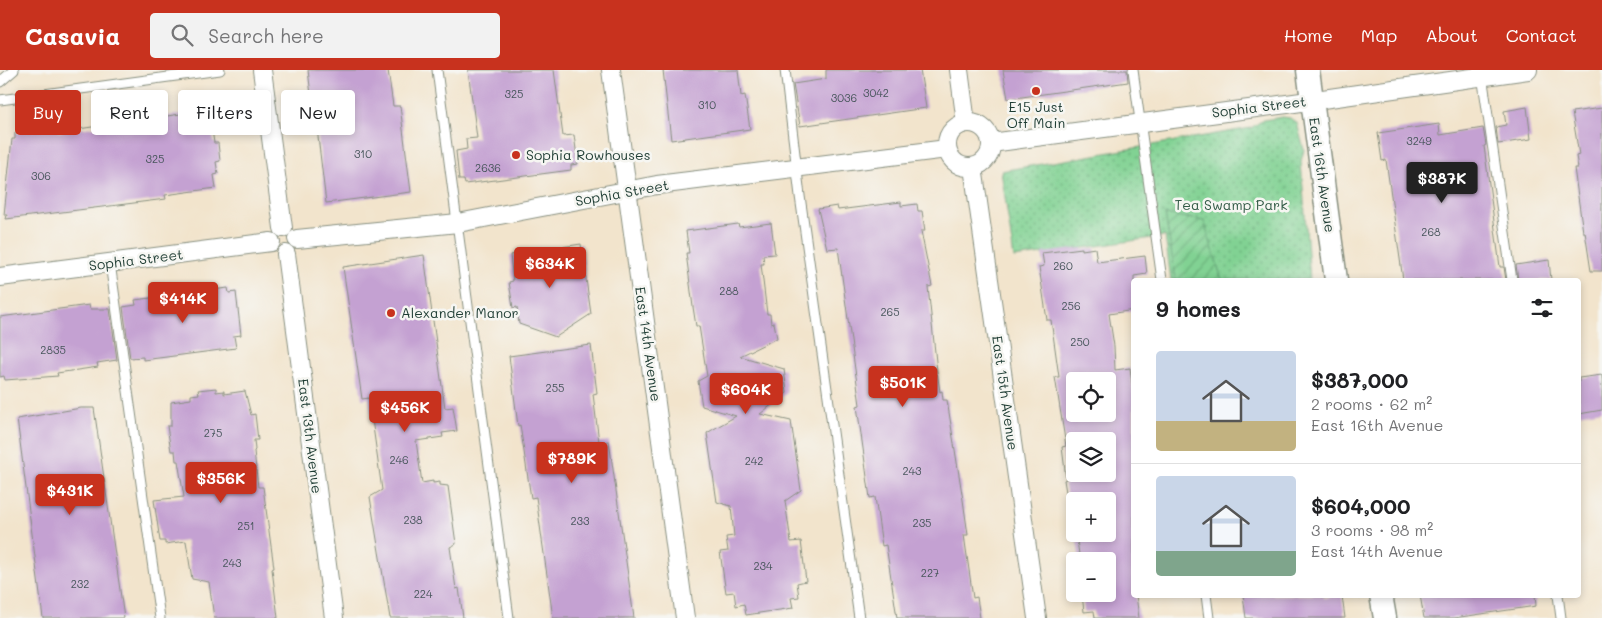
<!DOCTYPE html>
<html lang="en">
<head>
<meta charset="utf-8">
<style>
  :root { --surface:#fff; --page:#f2f2f2; --text:#202124; --muted:#757577; --line:#e0e0e0; --accent:#c8321e }
  body { margin:0; font-family:Mali,sans-serif; background:var(--page); color:var(--text); height:100vh; display:flex; flex-direction:column; font-size:19px; white-space:nowrap }
  * { box-sizing:border-box; margin:0 }
  p { font-size:16px; color:var(--muted) }
  .icon { flex:none; width:28px; height:28px; fill:none; stroke:currentColor; stroke-width:2; stroke-linecap:round; stroke-linejoin:round }
  .map { position:relative; flex:1; overflow:hidden }
  .panel { position:absolute; left:1131px; top:208px; width:450px; height:320px; display:flex; flex-direction:column; background:var(--surface); border-radius:5px; box-shadow:0 2px 8px #0003 }
  .panel>* { flex:none }
  .guide { position:absolute; left:15px; top:20px; width:475px; height:45px; display:flex; gap:10px }
  .fabs { position:absolute; left:1066px; top:302px; display:grid; gap:10px }
  .fabs a { display:grid; place-items:center; width:50px; height:50px; border-radius:5px; background:var(--surface); box-shadow:0 2px 8px #0003; font-size:25px }
  .price { position:absolute; translate:-50% -42px; padding:0 11px; border-radius:5px; background:var(--accent); color:#fff; font-size:16px; line-height:32px; filter:drop-shadow(0 1px 2px #0008) }
  .price::after { content:''; position:absolute; left:50%; top:30px; width:15px; height:11px; margin-left:-8px; background:inherit; clip-path:polygon(0 0,100% 0,50% 100%) }
  .price.active { background:#222; color:#fff }
  ul { padding:0; list-style:none }
  li { display:flex; align-items:center; gap:15px; height:125px; padding:0 25px }
  li+li { border-top:1px solid var(--line) }
  li span { display:grid; place-items:center; flex:none; width:140px; height:100px; border-radius:5px; color:#555 }
  li>.icon { margin-inline-start:auto }
  span .icon { width:60px; height:60px; fill:#fffc; stroke-width:1 }
  li b { font-size:21px }
  h2 { display:flex; justify-content:space-between; align-items:center; height:60px; padding:0 25px; font-size:21px }
  .chip { padding:0 18px; border-radius:5px; background:var(--surface); box-shadow:0 2px 8px #0003; font-size:18px; line-height:45px }
  .chip.active { background:var(--accent); color:#fff }
  header { display:flex; align-items:center; gap:30px; box-sizing:border-box; height:70px; padding:0 25px; background:var(--accent); color:#fff }
  header strong { font-size:24px }
  nav { display:flex; gap:28px; margin-inline-start:auto; font-size:18px }
  .search { width:350px; height:45px; background:var(--page); display:flex; align-items:center; gap:12px; box-sizing:border-box; padding:0 18px; border-radius:5px; color:var(--muted); font-size:19px }
  .map>svg:first-child { display:block }
  .park { fill:url(#park-dots); stroke:#508864 }
  .garden { fill:url(#garden-furrows); stroke:#508864 }
  .building { fill:#c4a1d2; fill-rule:evenodd }
  .lines { fill:none; stroke-linecap:round; stroke-linejoin:round }
  .service-casing { stroke:#889080; stroke-width:11 }
  .minor-casing { stroke:#889080; stroke-width:20 }
  .tertiary-casing { stroke:#889080; stroke-width:25 }
  .service { stroke:#fff; stroke-width:9 }
  .minor { stroke:#fff; stroke-width:18 }
  .tertiary { stroke:#fff; stroke-width:22 }
  .poi-dot { fill:#c8321e; stroke:#f6f6f2; stroke-width:2 }
  .labels { text-anchor:middle; stroke-width:5; stroke-linejoin:round; paint-order:stroke }
  .number-label { font-size:11px; fill:#48565c }
  .poi-label { font-size:14px; fill:#1f3d34; stroke:#f6f6f2; text-anchor:start }
  .street-label { font-size:14px; fill:#1f3d34; stroke:#f6f6f2 }
  .park-label { font-size:14px; fill:#335b47; stroke:#f6f6f2 }
</style>
</head>
<body>
<header>
<strong>Casavia</strong>
<div class="search"><svg class="icon" aria-label="search" viewBox="0 0 24 24"><circle cx="10" cy="10" r="6"/><path d="M15 15l6 6"/></svg>Search here</div>
<nav><a>Home</a><a>Map</a><a>About</a><a>Contact</a></nav>
</header>
<div class="map">
<svg width="1602" height="548" viewBox="0 0 1602 548">
  <defs>
    <pattern id="park-dots" width="8" height="8" patternUnits="userSpaceOnUse" patternTransform="scale(1.25)"><rect width="8" height="8" fill="#81d293"/><path d="M2 2h.1M6 6h.1" fill="none" stroke="#69ac79" stroke-width="1.8" stroke-linecap="round"/></pattern>
    <pattern id="garden-furrows" width="10" height="10" patternUnits="userSpaceOnUse" patternTransform="scale(1.25)"><rect width="10" height="10" fill="#81d293"/><path d="M-1 1l2-2M0 10L10 0M9 11l2-2" fill="none" stroke="#69ac79"/></pattern>
  </defs>
  <rect width="100%" height="100%" fill="#f6f6f2"/>
  <filter id="ink" filterUnits="userSpaceOnUse"><feTurbulence type="fractalNoise" baseFrequency=".02" numOctaves="2"/><feDisplacementMap in="SourceGraphic" scale="10" xChannelSelector="R" yChannelSelector="G"/><feConvolveMatrix kernelMatrix="1 2 1 2 8 2 1 2 1" color-interpolation-filters="sRGB"/></filter>
  <filter id="wash" filterUnits="userSpaceOnUse"><feTurbulence type="fractalNoise" baseFrequency=".0096" numOctaves="4" result="noise"/><feDisplacementMap in="SourceGraphic" scale="20" xChannelSelector="R" yChannelSelector="G"/><feGaussianBlur stdDeviation="1.12" result="paint"/><feColorMatrix in="noise" values="0 0 0 0 0 0 0 0 0 0 0 0 0 0 0 0 0 1.4 0 .05"/><feComposite in="paint" operator="in"/></filter>
  <g filter="url(#wash)">
    <rect width="100%" height="100%" fill="#f2e4cc"/>
    <polygon class="park" points="1283,47 1290,48 1297,53 1304,80 1301,91 1310,210 1171,210 1165,166 1014,188 1001,101 1251,58 1263,50"/>
    <polygon class="garden" points="1165,144 1204,151 1222,210 1176,210"/>
    <g id="blocks">
      <g class="building">
        <polygon points="308,0 388,0 393,36 400,36 411,122 326,133 313,25 311,25"/>
        <polygon points="468,0 554,0 563,66 574,65 578,94 571,95 571,100 465,114 464,110 459,110 456,81 467,79 466,69 477,68"/>
        <polygon points="663,0 738,0 741,26 745,25 750,59 671,70"/>
        <polygon points="826,0 920,0 926,38 800,56 793,14 826,9"/>
        <polygon points="1003,0 1127,0 1128,12 1008,29"/>
        <polygon points="1527,37 1531,69 1498,74 1496,57 1506,55 1504,41"/>
        <polygon points="1602,38 1602,201 1591,201 1585,162 1583,162 1574,98 1578,98 1576,86 1579,85 1572,42"/>
        <polygon points="201,41 205,41 207,54 211,53 214,73 218,73 220,91 216,92 218,104 214,105 216,118 165,125 166,129 6,149 7,145 4,145 12,69 15,69 15,63 58,57 58,62"/>
        <polygon points="1439,54 1440,65 1483,58 1486,75 1484,76 1500,197 1504,197 1506,210 1403,210 1386,90 1382,91 1378,63"/>
        <polygon points="901,132 901,136 917,134 918,141 922,141 925,161 921,161 932,216 928,217 937,301 940,322 942,321 943,330 947,330 963,430 968,465 964,465 973,528 977,527 980,548 897,548 886,475 882,476 875,427 870,428 857,336 860,335 838,178 827,179 818,139 837,136 838,140"/>
        <polygon points="771,153 775,184 763,185 764,194 761,194 767,244 770,244 771,254 774,253 777,268 740,286 784,299 787,323 760,344 791,351 801,420 785,431 791,472 801,471 806,511 797,513 799,527 791,528 793,538 746,545 744,534 736,536 734,522 726,523 720,482 728,481 726,467 734,466 731,436 717,432 707,363 736,346 702,336 698,311 707,306 699,256 696,256 693,237 686,183 689,183 686,161 738,154 739,157"/>
        <polygon points="581,174 591,244 556,267 519,254 517,237 513,238 509,212 513,211 510,185"/>
        <path d="M 1082,178 L 1082,180 L 1095,178 L 1097,192 L 1145,186 L 1147,204 L 1134,206 L 1134,240 L 1109,244 L 1114,276 L 1115,300 L 1130,298 L 1134,327 L 1134,525 L 1136,525 L 1139,548 L 1095,548 L 1094,541 L 1084,542 L 1082,524 L 1108,524 L 1108,491 L 1080,491 L 1076,464 L 1108,464 L 1108,431 L 1075,431 L 1075,456 L 1071,427 L 1067,428 L 1064,410 L 1066,409 L 1062,377 L 1066,376 L 1055,307 L 1059,307 L 1051,250 L 1047,250 L 1039,197 L 1044,196 L 1042,183 ZM 1075,311 L 1108,311 L 1108,344 L 1075,344 ZM 1075,371 L 1108,371 L 1108,404 L 1075,404 Z"/>
        <polygon points="424,185 445,338 453,337 457,361 442,363 443,367 416,371 422,413 433,411 433,413 440,412 440,415 448,416 456,474 450,477 456,519 459,518 463,548 390,548 370,427 382,420 369,328 362,329 343,197"/>
        <polygon points="1549,190 1551,210 1518,210 1516,195"/>
        <polygon points="228,218 229,223 236,222 241,265 234,266 236,278 143,290 143,287 130,288 123,237 136,235 135,230"/>
        <polygon points="89,235 90,239 110,239 117,290 97,293 98,297 57,303 58,306 5,310 4,306 0,307 0,247"/>
        <polygon points="591,275 597,323 593,324 599,372 609,371 634,548 553,548 536,427 531,428 520,355 518,356 509,286"/>
        <polygon points="1602,305 1602,340 1579,344 1579,308"/>
        <polygon points="216,318 216,322 224,321 224,324 245,321 251,345 255,344 258,370 254,370 255,380 254,381 258,417 263,417 274,498 272,499 278,548 214,548 209,512 192,509 186,471 165,474 165,471 160,471 154,430 184,427 178,391 176,391 175,381 171,381 167,356 171,356 171,332 191,329 191,325 199,324 198,320"/>
        <polygon points="81,338 94,338 124,548 43,548 17,349"/>
        <polygon points="1243,525 1322,525 1323,528 1342,526 1345,548 1246,548"/>
        <polygon points="1420,525 1535,525 1536,536 1454,548 1424,548"/>
      </g>
    </g>
  </g>
  <g filter="url(#ink)">
    <use href="#blocks" fill-opacity="0" stroke="#889080" stroke-width="1"/>
    <g class="lines">
      <defs>
        <g id="service">
          <polyline points="437,0 509,548"/>
          <polyline points="785,0 800,126 859,548"/>
          <polyline points="1133,0 1162,210"/>
          <polyline points="1482,5 1512,210"/>
          <polyline points="0,12 14,0"/>
          <polyline points="0,30 220,0"/>
          <polyline points="110,193 160,548"/>
          <polyline points="1206,525 1209,548"/>
          <polyline points="1558,525 1561,548"/>
        </g>
        <g id="minor">
          <polyline points="262,0 283,158"/>
          <polyline points="611,0 685,548"/>
          <polyline points="959,0 966,53"/>
          <circle cx="969" cy="75" r="22"/>
          <polyline points="991,73 1287,34 1528,0"/>
          <polyline points="973,97 1037,548"/>
          <polyline points="297,169 458,153 657,115 947,79"/>
          <polyline points="286,184 334,548"/>
          <polyline points="0,207 271,172"/>
        </g>
        <g id="tertiary">
          <polyline points="1308,0 1336,210"/>
          <polyline points="1381,525 1385,548"/>
        </g>
      </defs>
      <use href="#service" class="service-casing"/>
      <use href="#minor" class="minor-casing"/>
      <use href="#tertiary" class="tertiary-casing"/>
      <use href="#service" class="service"/>
      <use href="#minor" class="minor"/>
      <use href="#tertiary" class="tertiary"/>
    </g>
  </g>
  <g class="poi-dot">
    <circle cx="1036" cy="21" r="5"/>
    <circle cx="516" cy="85" r="5"/>
    <circle cx="391" cy="243" r="5"/>
  </g>
  <g class="labels">
    <g class="number-label">
      <text x="876" y="27">3042</text>
      <text x="514" y="28">325</text>
      <text x="844" y="32">3036</text>
      <text x="707" y="39">310</text>
      <text x="1419" y="75">3249</text>
      <text x="363" y="88">310</text>
      <text x="155" y="93">325</text>
      <text x="488" y="102">2636</text>
      <text x="41" y="110">306</text>
      <text x="1431" y="166">268</text>
      <text x="1063" y="200">260</text>
      <text x="729" y="225">288</text>
      <text x="1071" y="240">256</text>
      <text x="890" y="246">265</text>
      <text x="1080" y="276">250</text>
      <text x="53" y="284">2835</text>
      <text x="555" y="322">255</text>
      <text x="213" y="367">275</text>
      <text x="399" y="394">246</text>
      <text x="754" y="395">242</text>
      <text x="912" y="405">243</text>
      <text x="413" y="454">238</text>
      <text x="580" y="455">233</text>
      <text x="922" y="457">235</text>
      <text x="246" y="460">251</text>
      <text x="232" y="497">243</text>
      <text x="763" y="500">234</text>
      <text x="930" y="507">227</text>
      <text x="80" y="518">232</text>
      <text x="423" y="528">224</text>
    </g>
    <g class="poi-label">
      <text x="1036" y="42" text-anchor="middle">E15 Just<tspan x="1036" dy="16">Off Main</tspan></text>
      <text x="526" y="90">Sophia Rowhouses</text>
      <text x="401" y="248">Alexander Manor</text>
    </g>
    <g class="street-label">
      <text transform="translate(1259 37) rotate(-7)" y="5">Sophia Street</text>
      <text transform="translate(1322 105) rotate(82)" y="5">East 16th Avenue</text>
      <text transform="translate(622 123) rotate(-10)" y="5">Sophia Street</text>
      <text transform="translate(136 190) rotate(-7)" y="5">Sophia Street</text>
      <text transform="translate(648 274) rotate(82)" y="5">East 14th Avenue</text>
      <text transform="translate(1005 323) rotate(82)" y="5">East 15th Avenue</text>
      <text transform="translate(310 366) rotate(83)" y="5">East 13th Avenue</text>
    </g>
    <g class="park-label">
      <text x="1231" y="140">Tea Swamp Park</text>
    </g>
  </g>
</svg>
<div class="fabs">
<a><svg class="icon" aria-label="locate" viewBox="0 0 24 24"><circle cx="12" cy="12" r="6"/><path d="M12 2v4M12 18v4M2 12h4M18 12h4"/></svg></a>
<a><svg class="icon" aria-label="layers" viewBox="0 0 24 24"><path d="M12 4l9 5-9 5-9-5zM3 14l9 5 9-5"/></svg></a>
<a>+</a>
<a>−</a>
</div>
<b class="price active" style="left:1442px;top:134px">$387K</b>
<b class="price" style="left:550px;top:219px">$634K</b>
<b class="price" style="left:183px;top:254px">$414K</b>
<b class="price" style="left:903px;top:338px">$501K</b>
<b class="price" style="left:746px;top:345px">$604K</b>
<b class="price" style="left:405px;top:363px">$456K</b>
<b class="price" style="left:572px;top:414px">$789K</b>
<b class="price" style="left:221px;top:434px">$356K</b>
<b class="price" style="left:70px;top:446px">$431K</b>
<div class="guide">
<a class="chip active">Buy</a>
<a class="chip">Rent</a>
<a class="chip">Filters</a>
<a class="chip">New</a>
</div>
<section class="panel">
<h2>9 homes<svg class="icon" aria-label="filters" viewBox="0 0 24 24"><path d="M4 7h16M4 17h16"/><circle cx="9" cy="7" r="2"/><circle cx="15" cy="17" r="2"/></svg></h2>
<ul>
<li><span style="background:linear-gradient(#c9d6e8 70%,#c2b280 0)"><svg class="icon" aria-label="home" viewBox="0 0 24 24"><path d="M3 11l9-7 9 7M6 9v11h12V9"/></svg></span><div><b>$387,000</b><p>2 rooms · 62 m²</p><p>East 16th Avenue</p></div></li>
<li><span style="background:linear-gradient(#c9d6e8 75%,#7fa58c 0)"><svg class="icon" aria-label="home" viewBox="0 0 24 24"><path d="M3 11l9-7 9 7M6 9v11h12V9"/></svg></span><div><b>$604,000</b><p>3 rooms · 98 m²</p><p>East 14th Avenue</p></div></li>
</ul>
</section>
</div>
</body>
</html>
